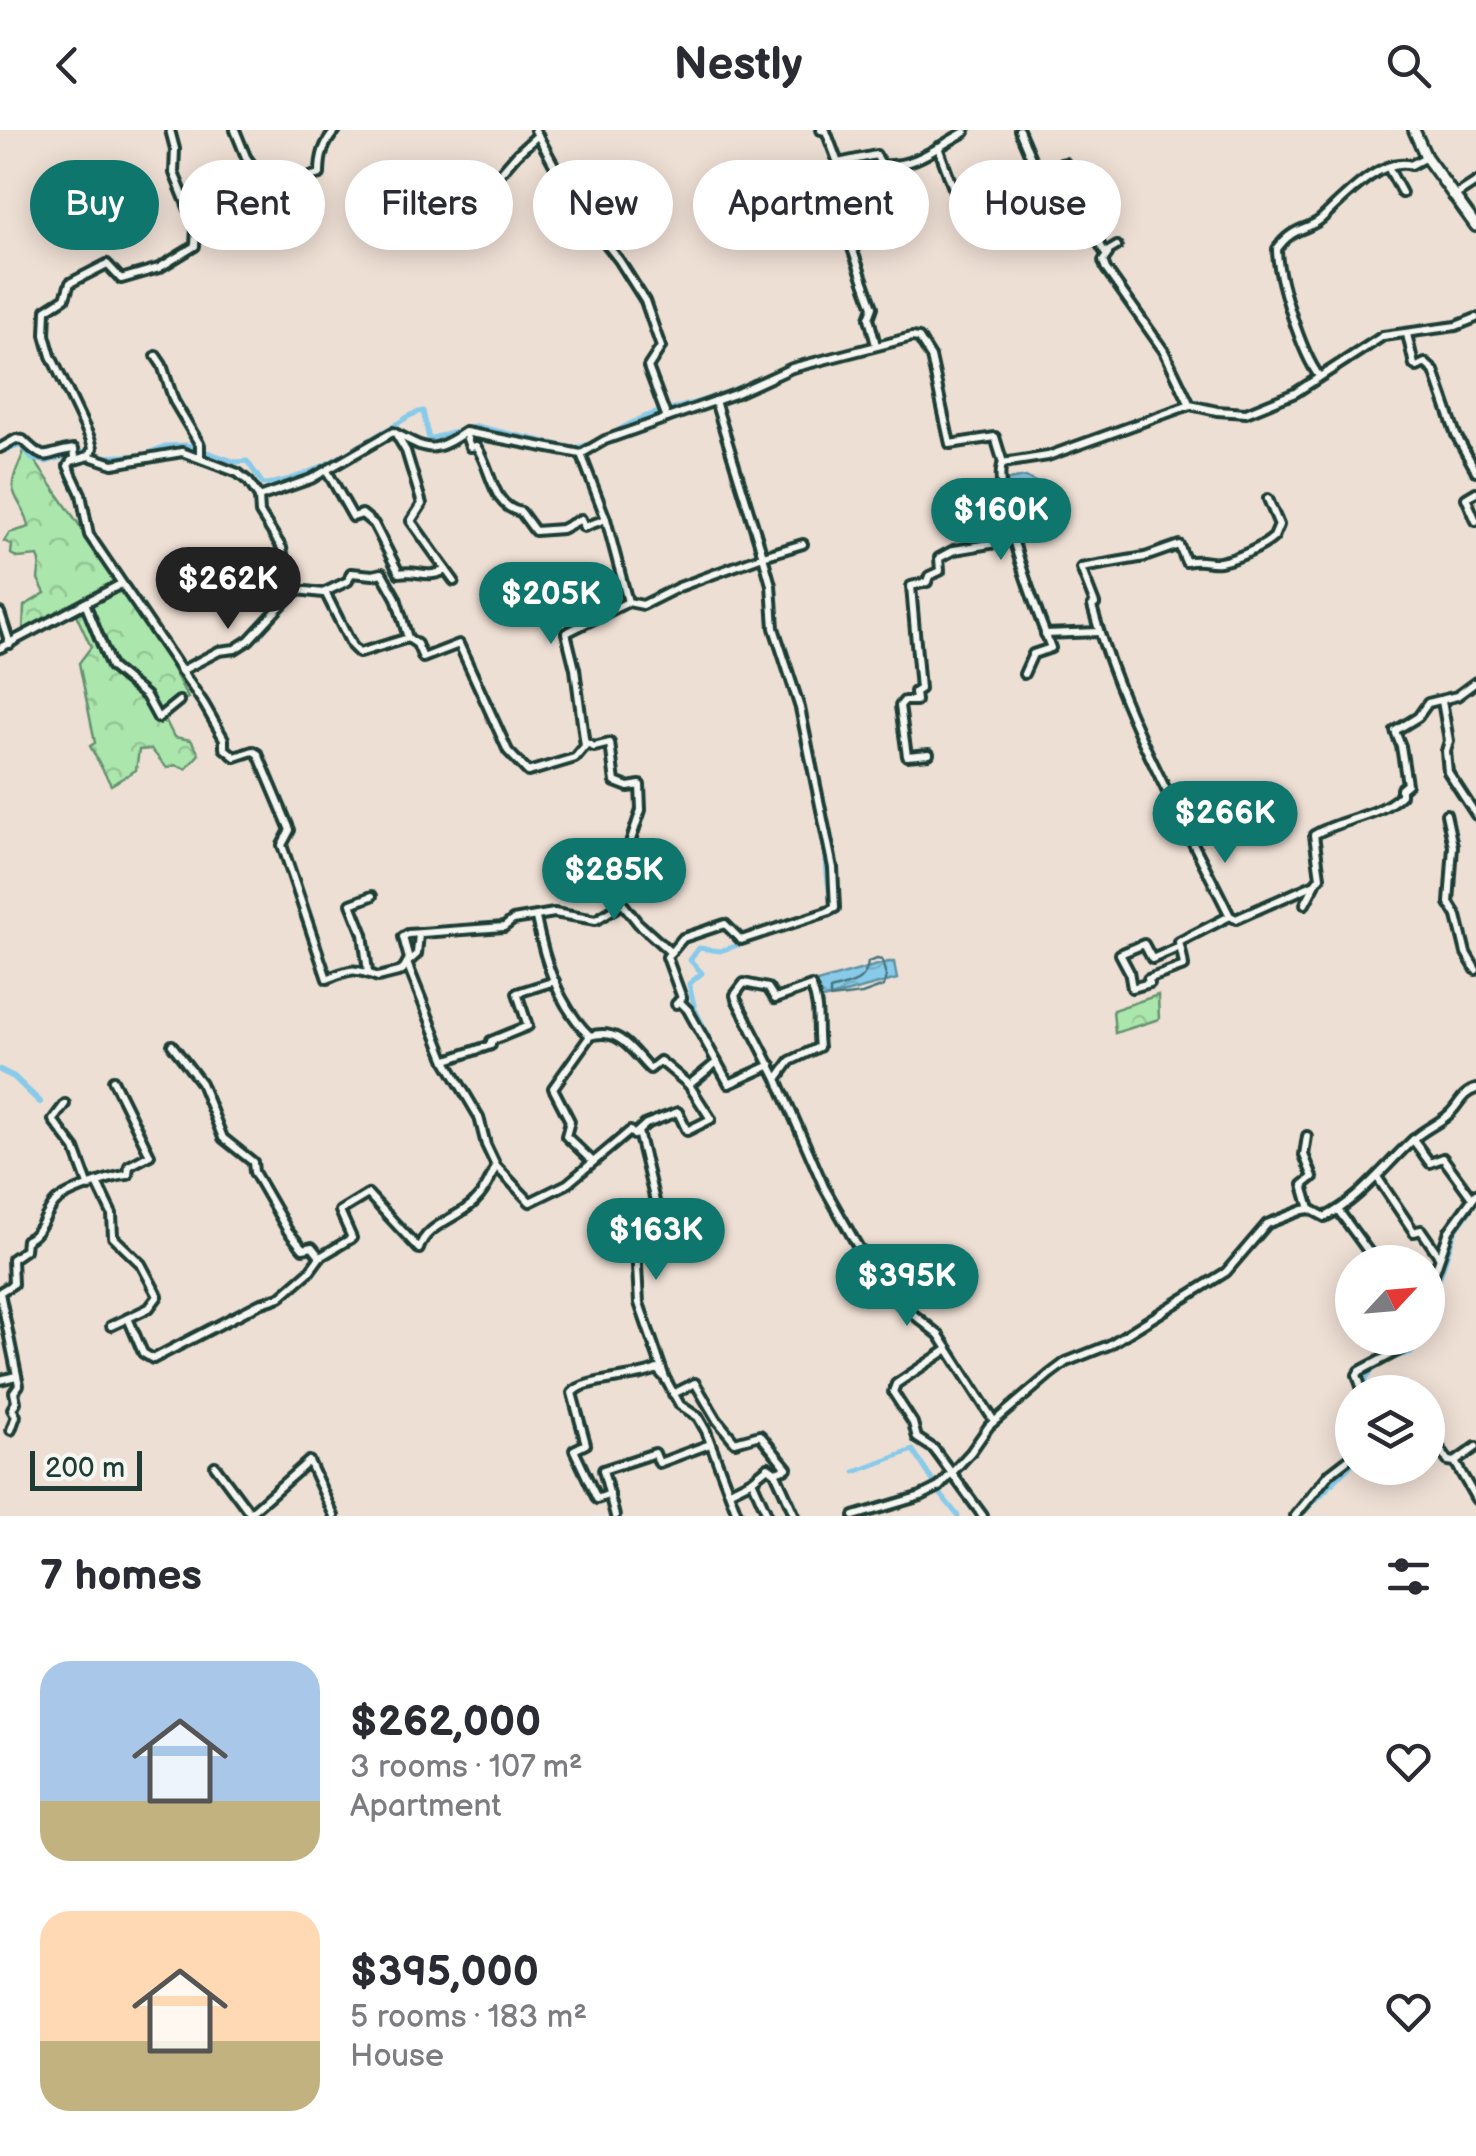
<!DOCTYPE html>
<html lang="en">
<head>
<meta charset="utf-8">
<style>
  :root { --surface:#fff; --page:#f2f2f3; --text:#2b2b33; --muted:#7c7c81; --accent:#0f766e }
  body { margin:0; font-family:"Balsamiq Sans",sans-serif; background:var(--page); color:var(--text); height:100vh; display:flex; flex-direction:column; font-size:38px; white-space:nowrap }
  * { box-sizing:border-box; margin:0 }
  p { font-size:32px; color:var(--muted) }
  .icon { flex:none; width:55px; height:55px; fill:none; stroke:currentColor; stroke-width:2; stroke-linecap:round; stroke-linejoin:round }
  .map { position:relative; height:1386px; overflow:hidden }
  .panel { display:flex; flex-direction:column; background:var(--surface); flex:1 }
  .panel>* { flex:none }
  .banner { position:absolute; left:30px; top:30px; width:1418px; height:90px; display:flex; gap:20px }
  .needle { width:65px; rotate:64deg }
  .buttons { position:absolute; left:1335px; top:1115px; display:grid; gap:20px }
  .buttons a { display:grid; place-items:center; width:110px; height:110px; border-radius:50%; background:var(--surface); box-shadow:0 5px 25px #0003; font-size:50px }
  .scale { position:absolute; left:30px; bottom:25px; width:112px; box-sizing:border-box; padding-left:10px; border:5px solid #1f3d34; border-top:0; font-size:28px; line-height:35px; white-space:nowrap; color:#1f3d34; -webkit-text-stroke:8px #f6f6f2; paint-order:stroke }
  .price { position:absolute; translate:-50% -85px; padding:0 22px; border-radius:35px; background:var(--accent); color:#fff; font-size:32px; line-height:65px; filter:drop-shadow(0 2px 5px #0008) }
  .price::after { content:''; position:absolute; left:50%; top:60px; width:30px; height:22px; margin-left:-15px; background:inherit; clip-path:polygon(0 0,100% 0,50% 100%) }
  .price.selected { background:#222; color:#fff }
  ul { padding:0; list-style:none }
  li { display:flex; align-items:center; gap:30px; height:250px; padding:0 40px }
  li span { display:grid; place-items:center; flex:none; width:280px; height:200px; border-radius:30px; color:#555 }
  li>.icon { margin-inline-start:auto }
  span .icon { width:120px; height:120px; fill:#fffc; stroke-width:1 }
  li b { font-size:42px }
  h2 { display:flex; justify-content:space-between; align-items:center; height:120px; padding:0 40px; font-size:42px }
  .chip { padding:0 35px; border-radius:45px; background:var(--surface); box-shadow:0 5px 25px #0003; font-size:35px; line-height:90px }
  .chip.selected { background:var(--accent); color:#fff }
  header { display:flex; justify-content:space-between; align-items:center; height:130px; padding:0 40px; background:var(--surface); font-size:45px; font-weight:700 }
  .map>svg:first-child { display:block }
  .forest { fill:url(#forest-crowns); stroke:#659270; stroke-width:2.5 }
  .water { fill:url(#water-waves); stroke:#5e92a1; stroke-width:2.5 }
  .lines { fill:none; stroke-linecap:round; stroke-linejoin:round }
  .shore { stroke:#49757c; stroke-width:2.5 }
  .canal { stroke:#88cae9; stroke-width:5 }
  .river { stroke:#88cae9; stroke-width:6 }
  .minor-casing { stroke:#1f3d34; stroke-width:14 }
  .major-casing { stroke:#1f3d34; stroke-width:16 }
  .minor { stroke:#f6f6f2; stroke-width:6 }
  .major { stroke:#f6f6f2; stroke-width:9 }
</style>
</head>
<body>
<header><svg class="icon" aria-label="back" viewBox="0 0 24 24"><path d="M15 5l-7 7 7 7"/></svg>Nestly<svg class="icon" aria-label="search" viewBox="0 0 24 24"><circle cx="10" cy="10" r="6"/><path d="M15 15l6 6"/></svg></header>
<div class="map">
<svg width="1476" height="1386" viewBox="0 0 1476 1386">
  <defs>
    <pattern id="forest-crowns" width="20" height="18" patternUnits="userSpaceOnUse" patternTransform="scale(2.5)"><rect width="20" height="18" fill="#abe6ac"/><path d="M2 6a3 3 0 1 1 6 0M12 15a3 3 0 1 1 6 0" fill="none" stroke="#93c695"/></pattern>
    <pattern id="water-waves" width="16" height="10" patternUnits="userSpaceOnUse" patternTransform="scale(2.5)"><rect width="16" height="10" fill="#88cae9"/><path d="M0 5q4-4 8 0t8 0" fill="none" stroke="#75aec8"/></pattern>
  </defs>
  <rect width="100%" height="100%" fill="#eedfd4"/>
  <filter id="ink" filterUnits="userSpaceOnUse"><feTurbulence type="fractalNoise" baseFrequency=".01" numOctaves="2"/><feDisplacementMap in="SourceGraphic" scale="20" xChannelSelector="R" yChannelSelector="G"/><feConvolveMatrix kernelMatrix="1 2 1 2 8 2 1 2 1" color-interpolation-filters="sRGB"/></filter>
  <g filter="url(#ink)">
    <g class="forest">
      <path d="M 25,317 L 151,498 L 188,568 L 161,581 L 174,607 L 191,610 L 199,624 L 186,639 L 175,635 L 167,638 L 151,619 L 139,620 L 136,640 L 111,655 L 90,616 L 95,613 L 79,533 L 91,517 L 73,478 L 64,477 L 41,494 L 23,500 L 24,476 L 45,463 L 38,449 L 40,431 L 38,426 L 18,428 L 11,424 L 12,415 L 4,411 L 9,403 L 29,397 C 28,382 15,372 13,358 C 11,346 23,329 25,317 Z"/>
      <polygon points="1158,865 1159,889 1115,903 1113,880"/>
    </g>
    <g class="water">
      <polygon points="1026,347 1039,354 1051,404 1030,410 1017,397 1007,350"/>
      <polygon points="888,832 894,832 897,849 819,870 813,853"/>
    </g>
    <g class="lines">
      <path class="shore" d="M 877,829 L 882,830 L 886,846 L 884,856 L 862,864 L 830,868 L 830,860 C 849,854 866,854 868,832 Z"/>
      <g class="canal">
        <path d="M 0,322 L 22,315 L 32,329 L 47,332 L 77,322 L 89,321 L 100,327 L 144,325 L 165,316 L 187,315 L 236,332 L 247,331 L 263,354 C 305,352 359,316 395,295 C 405,289 411,283 423,281 L 429,309 L 476,296 L 573,318 C 602,315 625,292 653,284 C 682,276 710,270 737,258"/>
        <polyline points="764,933 732,948 727,944 695,879 689,854 702,843 690,830 699,818 720,821 832,784 822,704 802,612"/>
        <polyline points="1428,1182 1455,1102 1476,1072"/>
        <polyline points="1389,1229 1412,1222 1421,1208"/>
        <polyline points="1366,1262 1364,1252 1375,1236"/>
        <polyline points="855,1342 913,1320 936,1356"/>
        <polyline points="939,1362 958,1386"/>
        <polyline points="1300,1386 1352,1334"/>
      </g>
      <polyline class="river" points="0,940 14,947 40,972"/>
      <defs>
        <g id="minor">
          <polyline points="170,0 175,19 174,43 196,97"/>
          <polyline points="535,0 575,74 619,130 645,171 661,217 648,237 667,288"/>
          <path d="M 821,0 L 826,1 L 838,33 L 876,25 L 882,35 C 915,38 938,16 965,2"/>
          <polyline points="1019,0 1036,40 1065,33 1077,65 1079,79 1105,123 1117,116"/>
          <path d="M 938,17 L 964,88 L 972,101 L 980,100 C 984,105 986,108 993,109 C 1014,112 1060,89 1079,79"/>
          <polyline points="838,33 823,52 849,110 873,177 869,188 876,215"/>
          <polyline points="1388,37 1402,63"/>
          <path d="M 274,65 L 304,48 L 320,44 C 320,25 324,13 336,0"/>
          <polyline points="1453,67 1476,52"/>
          <path d="M 442,111 L 442,104 C 460,94 470,81 488,71 L 484,62 L 517,24 L 538,5"/>
          <polyline points="1108,124 1103,131 1106,139 1164,221 1190,275"/>
          <polyline points="1407,204 1414,235 1417,237 1425,233 1434,241 1456,305 1476,341"/>
          <polyline points="156,226 162,235 174,271 200,315 200,327"/>
          <path d="M 1319,246 C 1302,224 1277,147 1277,119 C 1293,96 1307,101 1321,89 C 1341,71 1381,26 1411,35 L 1426,27"/>
          <polyline points="715,271 763,426 803,414"/>
          <path d="M 465,303 L 470,317 L 476,316 C 492,338 491,377 521,382 L 535,401 L 562,399 L 581,389 L 584,397 L 606,389"/>
          <polyline points="397,306 406,321 422,374 411,391 446,440"/>
          <path d="M 0,318 L 16,309 L 23,310 C 49,336 44,322 74,319 L 75,327"/>
          <polyline points="581,324 606,389 628,472 643,475 679,457 763,426 771,455 774,498 800,578 833,738 835,778 827,782 741,810 725,794 683,808 667,827 682,868 676,874"/>
          <polyline points="89,326 93,318 90,308 51,226 45,205 46,180 65,168 70,153 107,134 121,149 159,138 195,116 196,97 218,88 239,90 274,65 246,27 235,0"/>
          <path d="M 1003,333 C 989,357 1039,487 1051,518 L 1033,524 L 1024,544"/>
          <path d="M 327,341 L 353,387 L 362,384 L 374,394 L 399,443 C 419,439 425,450 446,440 L 454,451"/>
          <polyline points="1476,362 1466,368 1476,391"/>
          <polyline points="259,367 260,383 282,418 289,459 323,463 348,451 351,443 373,445 382,443 396,468 408,508 417,514 423,528 459,514 508,621 528,642 575,628 585,616 575,539 566,503 628,472"/>
          <path d="M 1268,369 L 1279,395 L 1274,407 C 1262,418 1236,429 1220,432 C 1208,434 1203,428 1186,432 L 1179,415 L 1145,427 L 1081,438 L 1095,474 L 1092,476 C 1122,586 1180,685 1230,786 L 1236,789 L 1315,754 L 1320,747 L 1314,705 C 1342,688 1377,688 1401,665 L 1401,659 L 1407,654 L 1401,616 L 1395,601 L 1418,587 L 1428,573 L 1457,566 L 1476,552"/>
          <polyline points="325,462 352,516 359,523 408,508"/>
          <polyline points="85,473 111,537 146,566 158,588 179,571"/>
          <polyline points="0,483 10,514"/>
          <polyline points="1045,504 1099,502"/>
          <polyline points="0,518 121,454"/>
          <polyline points="181,541 219,521 235,519 249,510 289,467 289,459"/>
          <polyline points="1442,571 1449,611 1446,621 1448,642 1476,685"/>
          <path d="M 586,613 L 594,617 L 610,613 L 615,652 L 628,657 L 640,655 L 641,680 L 624,731 L 628,733 C 626,745 620,755 619,769 L 638,793 L 669,821"/>
          <polyline points="929,624 907,626 900,576 904,571 916,571 915,562 920,559 911,456 927,452 929,446 940,441 939,428 954,420 1014,410"/>
          <polyline points="1446,684 1453,716 1449,773 1457,786 1466,823 1476,840"/>
          <path d="M 622,774 L 596,790 L 554,783 L 513,790 L 504,797 L 408,804 L 403,807 L 409,829 L 402,841 L 378,847 C 354,838 352,838 327,849 L 282,715 L 290,700 L 258,624 L 253,621 L 235,627 L 224,618 L 224,609 L 204,574 L 89,405 L 81,364 L 68,336 L 71,331 L 89,326 L 113,334 L 182,322 L 238,343 L 249,352 L 259,367 L 311,349 L 393,302 C 428,320 431,325 465,302 L 581,324 L 605,310 L 735,264 L 792,238 L 912,207 L 919,208 L 931,227 L 950,314 L 995,307 L 1003,333 L 1048,326 L 1190,275 L 1217,281 L 1246,283 L 1295,263 L 1383,206 L 1456,196 L 1476,188"/>
          <polyline points="1305,774 1315,755"/>
          <path d="M 419,804 L 417,824 L 407,833 L 446,931 L 479,987 L 486,1015 L 496,1036 L 530,1072 L 567,1054 L 630,1001 L 634,1005 L 646,994 L 678,982 L 687,1001 L 711,989 L 689,955 L 664,934 L 660,931 L 650,939 C 632,921 620,897 590,906 C 558,875 545,832 536,788"/>
          <path d="M 1180,817 L 1152,829 L 1144,814 L 1120,824 L 1129,841 L 1132,858 L 1150,853 L 1148,849 L 1184,836 C 1183,827 1181,820 1179,812 L 1230,786"/>
          <polyline points="368,842 363,804 351,774 372,766"/>
          <polyline points="679,871 688,880 729,954 771,935"/>
          <polyline points="590,906 553,958 570,991 566,1006 593,1032"/>
          <polyline points="172,915 201,953 223,1008 253,1032 254,1042 288,1101 303,1119 312,1117 320,1127"/>
          <polyline points="447,930 491,915 491,911 528,896 517,863 555,851"/>
          <path d="M 777,949 L 790,931 L 819,917 C 816,896 821,878 811,856 L 775,869 L 768,858 L 744,853 L 735,865 L 736,869 L 777,949 L 824,1057 L 882,1159 L 939,1205 L 994,1291"/>
          <polyline points="689,955 717,932"/>
          <polyline points="65,974 53,990 75,1019 89,1057"/>
          <polyline points="638,1002 664,1108 636,1117 639,1173 665,1248 680,1275 698,1287 706,1301 738,1386"/>
          <polyline points="1307,1006 1304,1025 1313,1047 1303,1055 1310,1079"/>
          <polyline points="1413,1010 1430,1033 1443,1028 1472,1068"/>
          <polyline points="1377,1047 1414,1102 1421,1100 1439,1126"/>
          <path d="M 98,1055 L 112,1084 L 113,1107 L 141,1134 L 158,1166 L 149,1178 L 128,1188 L 143,1223 L 153,1229 L 259,1174 L 280,1167 L 309,1142 L 320,1127 L 352,1108 L 340,1081 L 368,1064 L 419,1119 C 425,1095 457,1089 474,1072 C 485,1062 490,1049 496,1036"/>
          <polyline points="1338,1080 1376,1132"/>
          <path d="M 0,1162 L 13,1154 L 12,1129 L 25,1120 L 26,1110 C 40,1105 44,1086 54,1074 C 62,1063 115,1045 128,1045 L 129,1036 L 150,1025 L 113,950"/>
          <polyline points="1428,1162 1449,1101 1476,1064"/>
          <polyline points="0,1163 19,1255 14,1262 16,1272 12,1279 16,1286 11,1300"/>
          <polyline points="111,1196 128,1188"/>
          <polyline points="948,1219 896,1254 893,1262 913,1293 917,1308 934,1319 983,1386"/>
          <polyline points="0,1250 16,1246"/>
          <polyline points="1363,1262 1357,1245 1360,1241 1411,1214 1415,1208"/>
          <polyline points="673,1264 695,1253 717,1290 735,1312 760,1305 787,1338 775,1342"/>
          <polyline points="1428,1301 1448,1331 1455,1332 1476,1317"/>
          <polyline points="1455,1332 1476,1369"/>
          <polyline points="215,1336 250,1383 309,1331 334,1386"/>
          <polyline points="752,1350 768,1337 775,1342 795,1386"/>
          <polyline points="730,1361 752,1350 768,1386"/>
          <path d="M 610,1364 L 597,1369 L 574,1320 L 586,1314 L 572,1263 C 584,1248 635,1250 657,1239 L 664,1247"/>
          <polyline points="615,1386 603,1340 655,1323 659,1333 710,1314"/>
          <path d="M 854,1386 L 921,1366 L 939,1357 L 971,1322 L 989,1296 L 1050,1244 L 1066,1232 L 1109,1215 L 1226,1142 L 1267,1094 L 1303,1080 L 1310,1079 L 1325,1087 C 1361,1069 1385,1035 1415,1008 C 1425,999 1438,994 1448,985 C 1459,976 1461,963 1476,959"/>
          <polyline points="1295,1386 1330,1343 1352,1326"/>
        </g>
        <polyline id="major" points="1414,0 1426,27 1476,96"/>
      </defs>
      <use href="#minor" class="minor-casing"/>
      <use href="#major" class="major-casing"/>
      <use href="#minor" class="minor"/>
      <use href="#major" class="major"/>
    </g>
  </g>
</svg>
<div class="buttons">
<a><svg class="needle" viewBox="-14 -14 28 28"><path d="M0-13l5 13h-10z" fill="#e53935"/><path d="M0 13l5-13h-10z" fill="#7c7c81"/></svg></a>
<a><svg class="icon" aria-label="layers" viewBox="0 0 24 24"><path d="M12 4l9 5-9 5-9-5zM3 14l9 5 9-5"/></svg></a>
</div>
<div class="scale">200 m</div>
<b class="price" style="left:1001px;top:433px">$160K</b>
<b class="price selected" style="left:228px;top:502px">$262K</b>
<b class="price" style="left:551px;top:517px">$205K</b>
<b class="price" style="left:1225px;top:736px">$266K</b>
<b class="price" style="left:614px;top:793px">$285K</b>
<b class="price" style="left:656px;top:1153px">$163K</b>
<b class="price" style="left:907px;top:1199px">$395K</b>
<div class="banner">
<a class="chip selected">Buy</a>
<a class="chip">Rent</a>
<a class="chip">Filters</a>
<a class="chip">New</a>
<a class="chip">Apartment</a>
<a class="chip">House</a>
</div>
</div>
<section class="panel">
<h2>7 homes<svg class="icon" aria-label="filters" viewBox="0 0 24 24"><path d="M4 7h16M4 17h16"/><circle cx="9" cy="7" r="2"/><circle cx="15" cy="17" r="2"/></svg></h2>
<ul>
<li><span style="background:linear-gradient(#a9c7e8 70%,#c2b280 0)"><svg class="icon" aria-label="home" viewBox="0 0 24 24"><path d="M3 11l9-7 9 7M6 9v11h12V9"/></svg></span><div><b>$262,000</b><p>3 rooms · 107 m²</p><p>Apartment</p></div><svg class="icon" aria-label="heart" viewBox="0 0 24 24"><path d="M12 20l-8-8c-3-5 5-10 8-4 3-6 11-1 8 4z"/></svg></li>
<li><span style="background:linear-gradient(#ffd9b3 65%,#c2b280 0)"><svg class="icon" aria-label="home" viewBox="0 0 24 24"><path d="M3 11l9-7 9 7M6 9v11h12V9"/></svg></span><div><b>$395,000</b><p>5 rooms · 183 m²</p><p>House</p></div><svg class="icon" aria-label="heart" viewBox="0 0 24 24"><path d="M12 20l-8-8c-3-5 5-10 8-4 3-6 11-1 8 4z"/></svg></li>
</ul>
</section>
</body>
</html>
